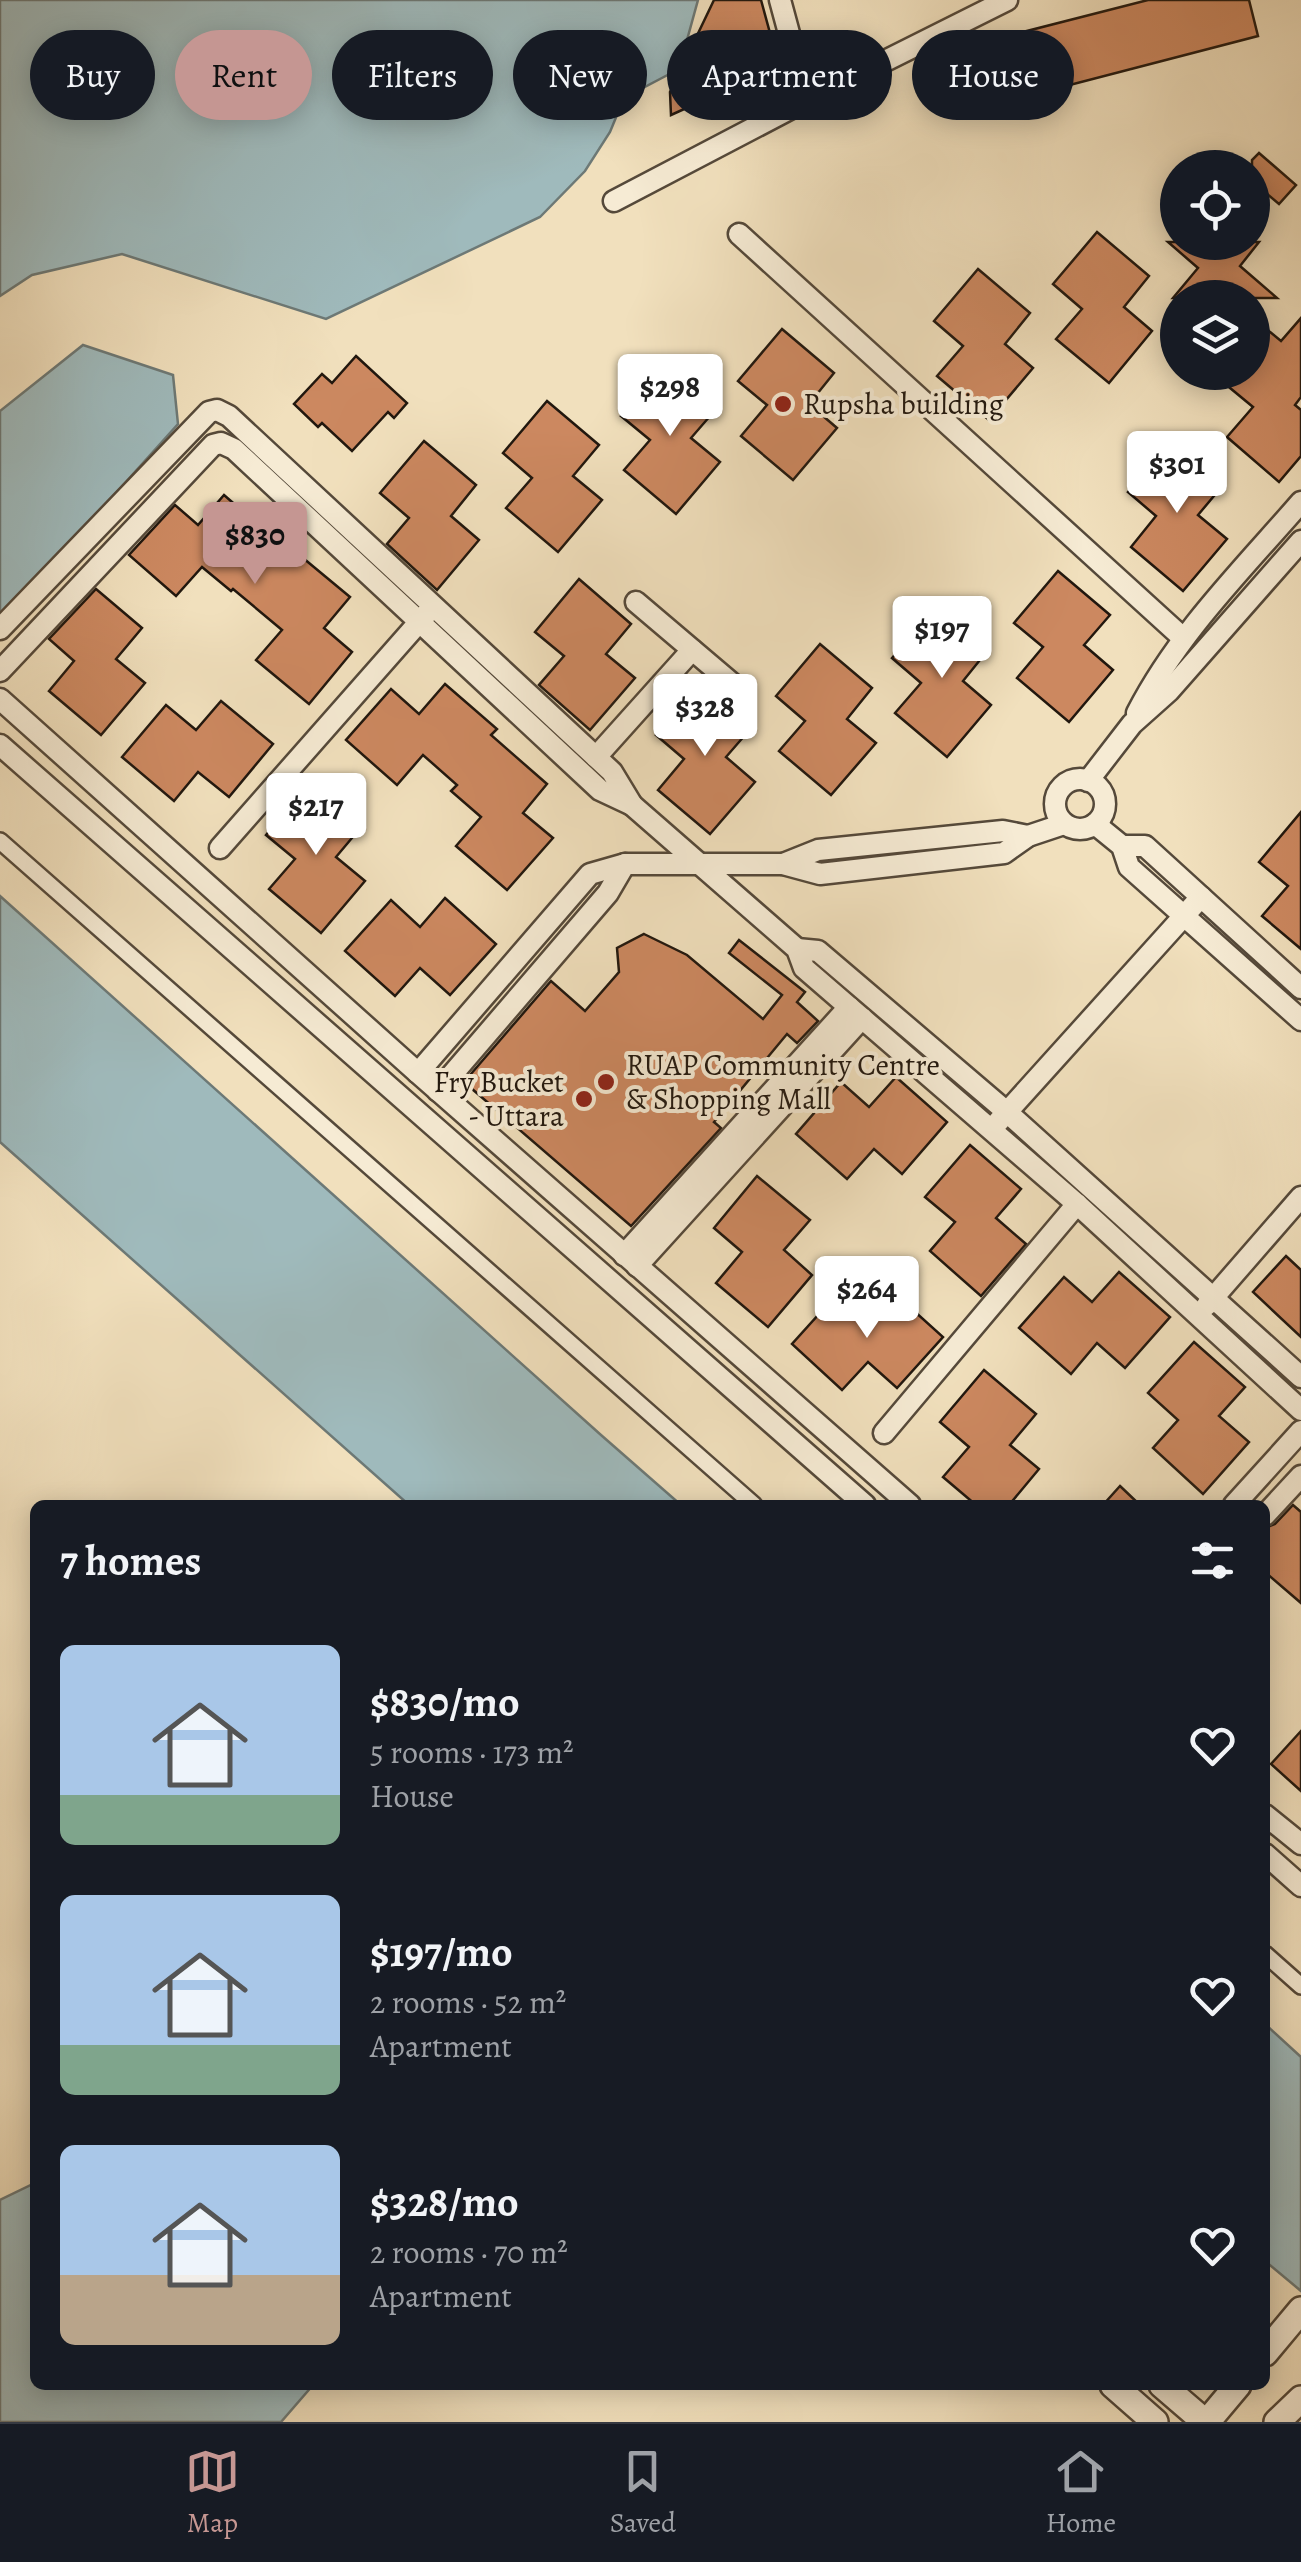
<!DOCTYPE html>
<html lang="en">
<head>
<meta charset="utf-8">
<style>
  :root { --surface:#171b24; --page:#20242c; --text:#f1f3f6; --muted:#9ea1a6; --line:#363941; --accent:#c59692 }
  body { margin:0; font-family:Alegreya,serif; background:var(--page); color:var(--text); height:100vh; display:flex; flex-direction:column; font-size:38px; white-space:nowrap }
  * { box-sizing:border-box; margin:0 }
  p { font-size:32px; color:var(--muted) }
  .icon { flex:none; width:55px; height:55px; fill:none; stroke:currentColor; stroke-width:2; stroke-linecap:round; stroke-linejoin:round }
  .map { position:relative; flex:1; overflow:hidden }
  .sheet { position:absolute; left:30px; top:1500px; width:1240px; height:890px; display:flex; flex-direction:column; background:var(--surface); border-radius:15px; box-shadow:0 5px 25px #0003 }
  .sheet>* { flex:none }
  .banner { position:absolute; left:30px; top:30px; width:1242px; height:90px; display:flex; gap:20px }
  .tools { position:absolute; left:1160px; top:150px; display:grid; gap:20px }
  .tools a { display:grid; place-items:center; width:110px; height:110px; border-radius:50%; background:var(--surface); box-shadow:0 5px 25px #0003; font-size:50px }
  .price { position:absolute; translate:-50% -85px; padding:0 22px; border-radius:10px; background:#fff; color:#222; font-size:32px; line-height:65px; filter:drop-shadow(0 2px 5px #0008) }
  .price::after { content:''; position:absolute; left:50%; top:60px; width:30px; height:22px; margin-left:-15px; background:inherit; clip-path:polygon(0 0,100% 0,50% 100%) }
  .price.on { background:var(--accent); color:#111 }
  ul { padding:0; list-style:none }
  li { display:flex; align-items:center; gap:30px; height:250px; padding:0 30px }
  li span { display:grid; place-items:center; flex:none; width:280px; height:200px; border-radius:15px; color:#555 }
  li>.icon { margin-inline-start:auto }
  span .icon { width:120px; height:120px; fill:#fffc; stroke-width:1 }
  li b { font-size:42px }
  h2 { display:flex; justify-content:space-between; align-items:center; height:120px; padding:0 30px; font-size:42px }
  .tag { padding:0 35px; border-radius:45px; background:var(--surface); box-shadow:0 5px 25px #0003; font-size:35px; line-height:90px }
  .tag.on { background:var(--accent); color:#111 }
  .tabs { display:flex; justify-content:space-around; align-items:center; height:140px; border-top:2px solid var(--line); background:var(--surface); font-size:28px; color:var(--muted) }
  .tabs a { display:grid; justify-items:center; gap:5px }
  .tabs .on { color:var(--accent) }
  .map>svg:first-child { display:block }
  .water { fill:#9fbabc; stroke:#6d7976; stroke-width:2.5 }
  .building { fill:#cc8860; stroke:#21170e; stroke-width:2.5 }
  .lines { fill:none; stroke-linecap:round; stroke-linejoin:round }
  .pedestrian-casing { stroke:#55493a; stroke-width:20 }
  .minor-casing { stroke:#55493a; stroke-width:25 }
  .tertiary-casing { stroke:#55493a; stroke-width:30 }
  .pedestrian { stroke:#f6ebd4; stroke-width:15 }
  .minor { stroke:#f6ebd4; stroke-width:20 }
  .tertiary { stroke:#f6ebd4; stroke-width:25 }
  .poi-dot { fill:#8f2418; stroke:#f6ebd4; stroke-width:4 }
  .labels { text-anchor:middle; stroke-width:8; stroke-linejoin:round; paint-order:stroke }
  .poi-label { font-size:30px; fill:#21170e; stroke:#f6ebd4; text-anchor:start }
</style>
</head>
<body>
<div class="map">
<svg width="1301" height="2422" viewBox="0 0 1301 2422">
  <rect width="100%" height="100%" fill="#f1e0bd"/>
  <filter id="stains"><feTurbulence type="fractalNoise" baseFrequency=".002" numOctaves="4"/><feColorMatrix values="0 0 0 0 .2 0 0 0 0 .09 0 0 0 0 .02 0 0 0 .5 -.17"/></filter>
  <radialGradient id="worn" r=".72"><stop offset=".6" stop-color="#630" stop-opacity="0"/><stop offset="1" stop-color="#630" stop-opacity=".3"/></radialGradient>
  <g class="water">
    <polygon points="0,0 698,0 679,69 624,98 610,132 585,171 540,217 326,319 122,254 32,275 0,296"/>
    <polygon points="83,345 173,375 178,424 0,622 0,411"/>
    <polygon points="0,896 601,1435 681,1505 409,1505 0,1142"/>
    <polygon points="1265,2024 1301,2057 1301,2291 1265,2261"/>
    <polygon points="35,2183 35,2385 313,2385 281,2422 0,2422 0,2200"/>
  </g>
  <g class="building">
    <polygon points="714,0 761,0 779,66 671,115 670,92"/>
    <polygon points="1148,0 1249,0 1258,36 1039,93 1023,32"/>
    <polygon points="1259,153 1296,185 1279,204 1252,181 1252,160"/>
    <polygon points="1097,232 1149,276 1124,307 1152,331 1109,383 1056,339 1082,309 1053,284"/>
    <polygon points="1168,242 1259,242 1240,266 1277,298 1173,298 1198,268"/>
    <polygon points="978,269 1030,313 1005,344 1033,368 989,420 937,376 963,346 934,321"/>
    <polygon points="1252,317 1281,341 1301,318 1301,397 1295,405 1301,410 1301,456 1279,482 1227,437 1253,407 1224,383 1233,372 1252,372"/>
    <polygon points="782,329 834,373 809,404 837,428 793,480 741,436 767,405 738,381"/>
    <polygon points="356,356 407,403 394,418 388,412 352,451 322,423 318,427 294,404 322,374 332,383"/>
    <polygon points="665,363 717,408 691,438 720,462 676,514 624,470 650,440 621,416"/>
    <polygon points="547,401 599,445 573,476 602,500 558,552 506,508 532,478 503,453"/>
    <polygon points="1172,440 1224,484 1198,515 1227,539 1183,591 1131,547 1156,516 1128,492"/>
    <polygon points="424,441 476,485 451,516 479,540 437,590 387,544 409,518 380,493"/>
    <polygon points="224,495 295,557 297,553 350,597 324,628 352,652 309,704 256,660 282,630 233,589 231,591 202,567 176,596 129,555 175,505 198,525"/>
    <polygon points="1058,571 1110,615 1084,645 1113,670 1069,722 1017,678 1043,647 1014,623"/>
    <polygon points="579,579 631,624 606,654 635,678 590,730 539,685 564,656 535,632"/>
    <polygon points="96,589 142,628 116,659 145,683 101,735 49,691 74,661 49,639"/>
    <polygon points="936,606 988,650 963,681 991,705 947,757 895,713 921,683 892,658"/>
    <polygon points="820,644 872,688 847,719 876,743 831,795 779,751 805,721 776,696"/>
    <polygon points="699,683 752,727 726,757 755,782 710,834 658,790 684,759 656,735"/>
    <polygon points="445,684 497,729 491,735 547,784 523,813 553,838 507,890 456,846 481,817 451,791 457,785 423,755 397,785 346,740 391,689 419,714"/>
    <polygon points="221,701 273,744 229,797 198,772 174,801 122,757 166,705 196,730"/>
    <polygon points="310,782 362,826 336,857 365,881 321,933 269,889 295,859 266,835"/>
    <polygon points="1301,812 1301,949 1262,916 1288,886 1259,862"/>
    <polygon points="445,898 496,944 450,995 420,968 395,996 345,951 391,900 420,927"/>
    <polygon points="644,934 687,955 763,1019 782,995 729,953 739,940 805,992 797,1002 818,1021 797,1043 787,1034 714,1122 721,1128 631,1226 464,1082 551,981 585,1011 619,972 617,948"/>
    <polygon points="896,1077 947,1122 902,1174 874,1149 847,1179 796,1134 841,1082 869,1107"/>
    <polygon points="970,1145 1021,1189 996,1218 1026,1244 981,1296 930,1251 955,1222 925,1197"/>
    <polygon points="757,1176 810,1220 784,1250 812,1275 768,1327 716,1283 742,1252 714,1228"/>
    <polygon points="1286,1256 1301,1270 1301,1337 1253,1292"/>
    <polygon points="1119,1272 1170,1317 1125,1368 1097,1343 1071,1374 1019,1328 1064,1277 1092,1302"/>
    <polygon points="893,1292 943,1337 897,1388 868,1362 842,1390 792,1344 838,1293 868,1320"/>
    <polygon points="1194,1342 1245,1387 1219,1416 1249,1442 1203,1494 1153,1448 1178,1420 1148,1393"/>
    <polygon points="984,1370 1036,1414 1010,1445 1039,1469 1009,1505 976,1505 943,1477 969,1447 940,1422"/>
    <polygon points="1120,1486 1140,1505 1103,1505"/>
    <polygon points="1293,1505 1301,1512 1301,1603 1265,1572 1265,1528 1275,1524"/>
    <polygon points="1301,1731 1301,1791 1271,1764"/>
  </g>
  <g class="lines">
    <defs>
      <g id="pedestrian">
        <polyline points="0,841 754,1505"/>
        <polyline points="1265,1954 1301,1986"/>
      </g>
      <g id="minor">
        <polyline points="780,0 807,100"/>
        <polyline points="614,201 807,100 1007,0"/>
        <polyline points="739,234 1183,638"/>
        <polyline points="636,602 742,692"/>
        <polyline points="0,629 209,412 217,410 229,416 612,772 632,805"/>
        <polyline points="0,671 213,445 221,443 234,449 600,790 632,805 797,949 804,968 1077,1204 1301,1410"/>
        <polyline points="0,699 418,1073 910,1505"/>
        <path d="M 1137,713 C 1178,633 1243,569 1301,502"/>
        <polyline points="0,745 865,1505"/>
        <polyline points="596,757 692,650"/>
        <circle cx="1080" cy="804" r="25"/>
        <polyline points="1088,781 1132,724 1169,691 1301,541"/>
        <polyline points="1095,824 1122,846 1129,867 1301,1020"/>
        <polyline points="1122,846 1145,846 1301,988"/>
        <polyline points="220,848 428,612"/>
        <polyline points="783,864 818,850 1003,831 1028,836"/>
        <polyline points="797,949 818,951 1008,1113 1301,1377"/>
        <polyline points="418,1073 590,874 625,864 783,864 820,874 1004,853 1028,836 1064,824"/>
        <polyline points="438,1091 608,893 625,864"/>
        <polyline points="998,1122 1201,897"/>
        <polyline points="624,1255 849,1007"/>
        <polyline points="637,1266 862,1018"/>
        <polyline points="1207,1305 1301,1197"/>
        <polyline points="884,1433 1077,1204"/>
        <polyline points="1234,1505 1301,1431"/>
        <polyline points="1265,1515 1301,1476"/>
        <polyline points="1265,1815 1301,1844"/>
        <polyline points="1265,1854 1301,1886"/>
      </g>
      <g id="tertiary">
        <polyline points="1265,2353 1301,2310"/>
        <polyline points="1113,2385 1155,2422"/>
        <polyline points="1162,2385 1205,2422"/>
        <polyline points="1207,2422 1238,2385"/>
        <polyline points="1277,2422 1301,2399"/>
      </g>
    </defs>
    <use href="#pedestrian" class="pedestrian-casing"/>
    <use href="#minor" class="minor-casing"/>
    <use href="#tertiary" class="tertiary-casing"/>
    <use href="#pedestrian" class="pedestrian"/>
    <use href="#minor" class="minor"/>
    <use href="#tertiary" class="tertiary"/>
  </g>
  <g class="poi-dot">
    <circle cx="783" cy="404" r="10"/>
    <circle cx="606" cy="1082" r="10"/>
    <circle cx="584" cy="1099" r="10"/>
  </g>
  <g class="labels">
    <g class="poi-label">
      <text x="803" y="414">Rupsha building</text>
      <text x="626" y="1075">RUAP Community Centre<tspan x="626" dy="34">&amp; Shopping Mall</tspan></text>
      <text x="564" y="1092" text-anchor="end">Fry Bucket<tspan x="564" dy="34">- Uttara</tspan></text>
    </g>
  </g>
  <rect width="100%" height="100%" filter="url(#stains)"/>
  <rect width="100%" height="100%" fill="url(#worn)"/>
</svg>
<div class="tools">
<a><svg class="icon" aria-label="locate" viewBox="0 0 24 24"><circle cx="12" cy="12" r="6"/><path d="M12 2v4M12 18v4M2 12h4M18 12h4"/></svg></a>
<a><svg class="icon" aria-label="layers" viewBox="0 0 24 24"><path d="M12 4l9 5-9 5-9-5zM3 14l9 5 9-5"/></svg></a>
</div>
<b class="price" style="left:670px;top:439px">$298</b>
<b class="price" style="left:1177px;top:516px">$301</b>
<b class="price on" style="left:255px;top:587px">$830</b>
<b class="price" style="left:942px;top:681px">$197</b>
<b class="price" style="left:705px;top:759px">$328</b>
<b class="price" style="left:316px;top:858px">$217</b>
<b class="price" style="left:867px;top:1341px">$264</b>
<div class="banner">
<a class="tag">Buy</a>
<a class="tag on">Rent</a>
<a class="tag">Filters</a>
<a class="tag">New</a>
<a class="tag">Apartment</a>
<a class="tag">House</a>
</div>
<section class="sheet">
<h2>7 homes<svg class="icon" aria-label="filters" viewBox="0 0 24 24"><path d="M4 7h16M4 17h16"/><circle cx="9" cy="7" r="2"/><circle cx="15" cy="17" r="2"/></svg></h2>
<ul>
<li><span style="background:linear-gradient(#a9c7e8 75%,#7fa58c 0)"><svg class="icon" aria-label="home" viewBox="0 0 24 24"><path d="M3 11l9-7 9 7M6 9v11h12V9"/></svg></span><div><b>$830/mo</b><p>5 rooms · 173 m²</p><p>House</p></div><svg class="icon" aria-label="heart" viewBox="0 0 24 24"><path d="M12 20l-8-8c-3-5 5-10 8-4 3-6 11-1 8 4z"/></svg></li>
<li><span style="background:linear-gradient(#a9c7e8 75%,#7fa58c 0)"><svg class="icon" aria-label="home" viewBox="0 0 24 24"><path d="M3 11l9-7 9 7M6 9v11h12V9"/></svg></span><div><b>$197/mo</b><p>2 rooms · 52 m²</p><p>Apartment</p></div><svg class="icon" aria-label="heart" viewBox="0 0 24 24"><path d="M12 20l-8-8c-3-5 5-10 8-4 3-6 11-1 8 4z"/></svg></li>
<li><span style="background:linear-gradient(#a9c7e8 65%,#b9a48a 0)"><svg class="icon" aria-label="home" viewBox="0 0 24 24"><path d="M3 11l9-7 9 7M6 9v11h12V9"/></svg></span><div><b>$328/mo</b><p>2 rooms · 70 m²</p><p>Apartment</p></div><svg class="icon" aria-label="heart" viewBox="0 0 24 24"><path d="M12 20l-8-8c-3-5 5-10 8-4 3-6 11-1 8 4z"/></svg></li>
</ul>
</section>
</div>
<nav class="tabs">
<a class="on"><svg class="icon" aria-label="map" viewBox="0 0 24 24"><path d="M3 6l6-2 6 2 6-2v14l-6 2-6-2-6 2zM9 4v14M15 6v14"/></svg>Map</a>
<a><svg class="icon" aria-label="saved" viewBox="0 0 24 24"><path d="M7 4h10v16l-5-4-5 4z"/></svg>Saved</a>
<a><svg class="icon" aria-label="home" viewBox="0 0 24 24"><path d="M3 11l9-7 9 7M6 9v11h12V9"/></svg>Home</a>
</nav>
</body>
</html>
